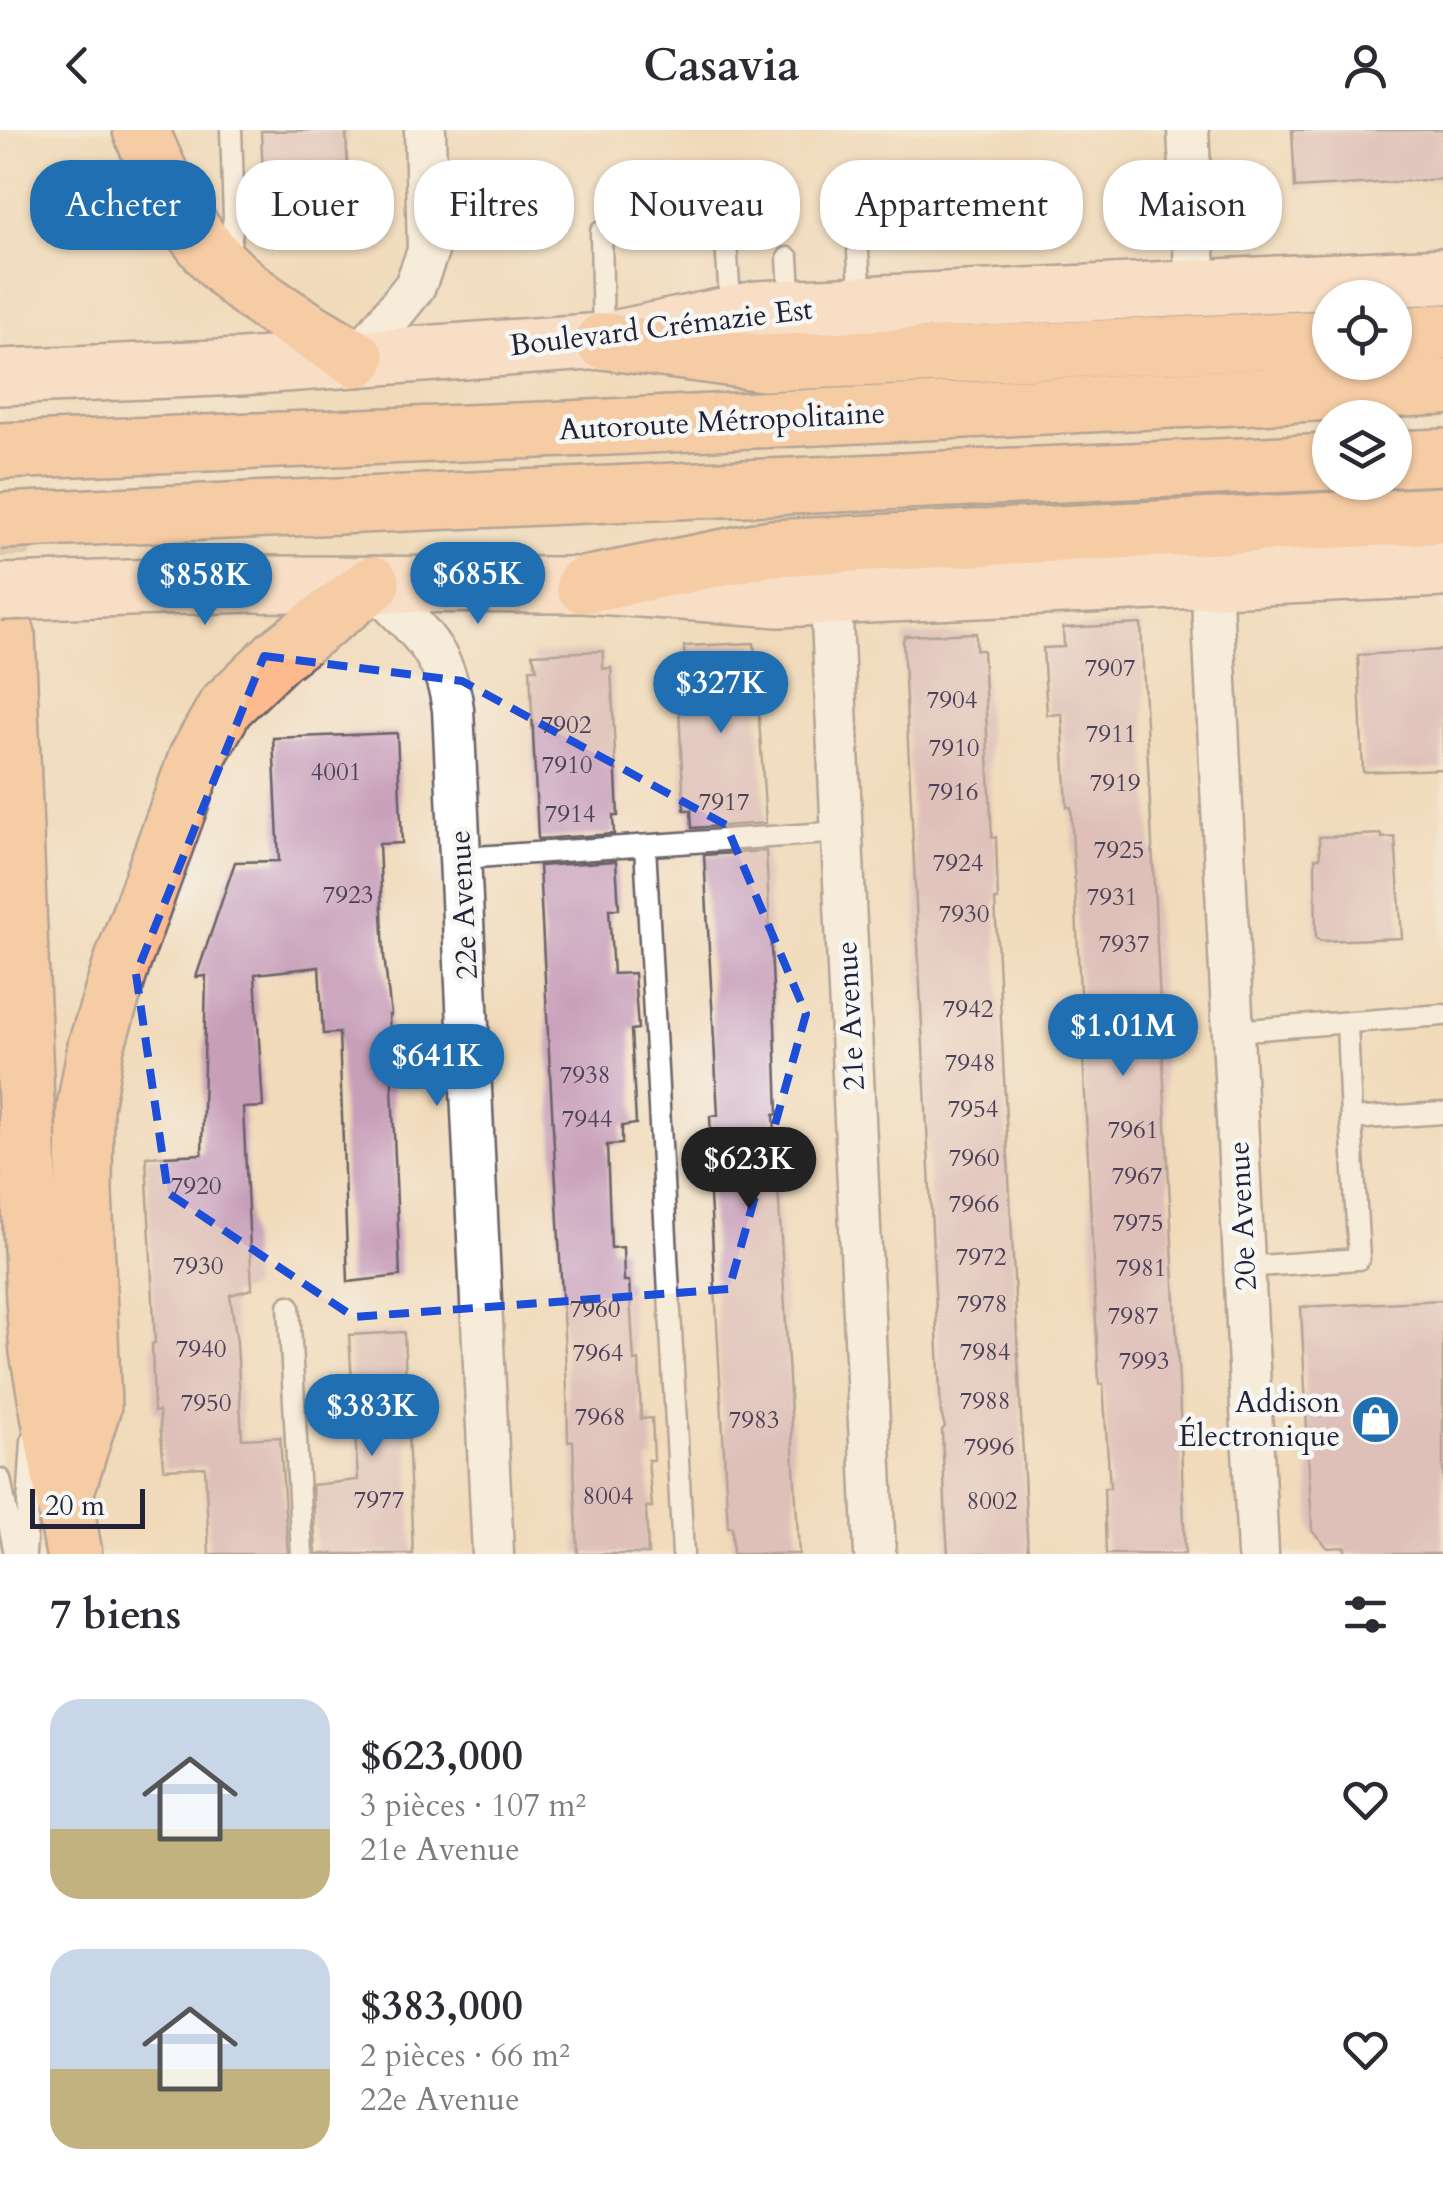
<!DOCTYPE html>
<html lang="fr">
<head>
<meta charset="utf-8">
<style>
  :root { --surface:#fff; --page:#f2f2f3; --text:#2b2b33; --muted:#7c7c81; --accent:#1f6fb2 }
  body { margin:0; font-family:Cardo,serif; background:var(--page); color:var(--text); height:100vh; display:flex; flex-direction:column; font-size:38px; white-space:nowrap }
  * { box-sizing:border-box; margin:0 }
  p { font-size:32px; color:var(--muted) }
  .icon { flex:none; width:55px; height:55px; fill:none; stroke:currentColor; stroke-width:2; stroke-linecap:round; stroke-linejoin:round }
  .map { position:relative; height:1424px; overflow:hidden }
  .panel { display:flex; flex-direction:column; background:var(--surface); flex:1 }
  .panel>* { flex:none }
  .top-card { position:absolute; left:30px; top:30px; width:1385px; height:90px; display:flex; gap:20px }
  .tools { position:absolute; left:1312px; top:150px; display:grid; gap:20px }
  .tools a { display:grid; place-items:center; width:100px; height:100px; border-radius:50%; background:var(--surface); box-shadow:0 2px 8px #0004; font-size:50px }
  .scale { position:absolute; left:30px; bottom:25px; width:115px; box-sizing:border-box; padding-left:10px; border:5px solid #22223b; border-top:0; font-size:28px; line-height:35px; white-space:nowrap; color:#22223b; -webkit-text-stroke:8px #f6f6f2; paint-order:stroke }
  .price { position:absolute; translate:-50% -85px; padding:0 22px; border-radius:35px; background:var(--accent); color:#fff; font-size:32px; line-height:65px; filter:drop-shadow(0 2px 5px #0008) }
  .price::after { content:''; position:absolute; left:50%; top:60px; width:30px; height:22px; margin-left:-15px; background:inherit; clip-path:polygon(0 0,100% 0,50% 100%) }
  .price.current { background:#222; color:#fff }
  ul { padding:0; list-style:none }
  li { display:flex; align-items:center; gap:30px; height:250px; padding:0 50px }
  li span { display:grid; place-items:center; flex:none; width:280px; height:200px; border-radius:30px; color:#555 }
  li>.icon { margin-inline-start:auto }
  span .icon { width:120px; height:120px; fill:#fffc; stroke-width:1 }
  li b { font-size:42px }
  h2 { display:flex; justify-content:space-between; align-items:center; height:120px; padding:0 50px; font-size:42px }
  .tag { padding:0 35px; border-radius:40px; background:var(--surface); box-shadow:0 2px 8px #0004; font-size:35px; line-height:90px }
  .tag.current { background:var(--accent); color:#fff }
  header { display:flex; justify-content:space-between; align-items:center; height:130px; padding:0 50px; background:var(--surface); font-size:45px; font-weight:800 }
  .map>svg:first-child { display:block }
  .building { fill:#c89fb9 }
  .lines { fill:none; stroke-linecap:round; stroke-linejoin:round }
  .primary-tunnel { stroke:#c8b5a1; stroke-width:55; stroke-dasharray:55 28; stroke-linecap:butt }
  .lane-casing { stroke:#6a6267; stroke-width:25 }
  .street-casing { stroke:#6a6267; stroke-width:45 }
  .secondary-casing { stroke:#6a6267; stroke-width:60 }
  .primary-casing { stroke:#6a6267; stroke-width:60 }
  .highway-casing { stroke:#6a6267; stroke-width:60 }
  .lane { stroke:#fff; stroke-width:20 }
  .street { stroke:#fff; stroke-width:40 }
  .secondary { stroke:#fee3d1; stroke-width:55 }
  .primary { stroke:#fcba8d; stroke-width:55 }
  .highway { stroke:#fcba8d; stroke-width:55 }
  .secondary-bridge-casing { stroke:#6a6267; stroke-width:60; stroke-linecap:butt }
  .highway-bridge-casing { stroke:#6a6267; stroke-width:60; stroke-linecap:butt }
  .secondary-bridge { stroke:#fee3d1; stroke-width:55 }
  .highway-bridge { stroke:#fcba8d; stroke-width:55 }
  .marked { fill:none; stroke:#1d4ed8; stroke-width:8; stroke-dasharray:20 12; stroke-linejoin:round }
  .labels { text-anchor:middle; stroke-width:9; stroke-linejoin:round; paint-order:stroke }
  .number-label { font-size:25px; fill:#4c415a }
  .street-label { font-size:30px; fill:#22223b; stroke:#f6f6f2 }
  .poi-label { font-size:30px; fill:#22223b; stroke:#f6f6f2; text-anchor:end }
</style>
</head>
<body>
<header><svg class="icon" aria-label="back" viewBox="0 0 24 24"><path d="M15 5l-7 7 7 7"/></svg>Casavia<svg class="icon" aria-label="person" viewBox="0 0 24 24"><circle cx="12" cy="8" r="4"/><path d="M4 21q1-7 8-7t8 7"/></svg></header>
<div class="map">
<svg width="1443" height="1424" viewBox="0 0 1443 1424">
  <rect width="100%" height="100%" fill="#f6f6f2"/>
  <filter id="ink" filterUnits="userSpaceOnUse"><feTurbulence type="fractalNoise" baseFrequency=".01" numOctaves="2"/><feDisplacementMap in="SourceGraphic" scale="20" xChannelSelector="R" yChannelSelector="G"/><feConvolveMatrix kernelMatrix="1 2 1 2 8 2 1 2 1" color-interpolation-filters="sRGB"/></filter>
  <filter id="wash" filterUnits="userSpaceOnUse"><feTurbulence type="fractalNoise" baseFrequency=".0048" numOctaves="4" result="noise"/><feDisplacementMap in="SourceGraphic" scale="40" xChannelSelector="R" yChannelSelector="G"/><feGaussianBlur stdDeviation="2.25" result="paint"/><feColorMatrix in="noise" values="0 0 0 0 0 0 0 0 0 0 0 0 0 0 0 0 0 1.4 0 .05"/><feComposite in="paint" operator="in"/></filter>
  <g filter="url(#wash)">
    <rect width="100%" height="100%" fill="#f1daba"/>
    <g id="blocks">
      <g class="building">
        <polygon points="346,0 348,52 344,56 269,60 269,49 263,49 261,1"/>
        <polygon points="1292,0 1443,0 1443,49 1295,58"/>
        <polygon points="1141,494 1179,1253 1185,1424 1106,1424 1104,1358 1110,1358 1103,1254 1099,1254 1071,677 1067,677 1062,584 1047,585 1043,518 1064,517 1063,498"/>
        <polygon points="976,503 976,520 983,520 992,708 996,707 998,770 995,770 1028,1424 948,1424 946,1395 942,1300 945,1297 941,1283 903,510 905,506"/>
        <polygon points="754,513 766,693 692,698 691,680 684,680 677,536 685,535 684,516"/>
        <polygon points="1443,520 1443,639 1363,642 1358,525"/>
        <polygon points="603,521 603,539 611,538 618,686 613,686 614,704 538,709 530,539 537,539 532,524"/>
        <polygon points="397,603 402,713 379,714 384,826 391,885 389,885 400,1146 348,1152 339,903 323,904 319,837 255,844 263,977 243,978 252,1159 230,1165 237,1212 242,1309 280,1307 288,1424 209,1424 205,1337 164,1339 159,1281 154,1282 152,1214 155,1213 146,1027 202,1024 206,846 196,847 235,732 279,731 273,608"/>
        <polygon points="1382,704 1382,708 1395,707 1402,808 1321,811 1316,808 1315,728 1320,728 1319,707"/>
        <polygon points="766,721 775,896 778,984 774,985 799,1424 733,1424 732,1397 728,1397 707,1010 711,1010 710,986 718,985 704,725"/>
        <polygon points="616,731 619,779 609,779 613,844 634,843 638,899 631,900 636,994 622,996 622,1014 607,1015 611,1118 623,1117 624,1151 629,1151 634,1231 639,1230 641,1289 652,1288 654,1330 648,1330 652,1377 646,1377 648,1424 578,1424 573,1311 568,1312 567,1260 539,736"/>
        <polygon points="1443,1170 1443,1424 1345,1424 1345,1417 1328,1418 1312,1401 1301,1177"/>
        <polygon points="404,1202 413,1424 316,1424 312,1355 358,1350 349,1205"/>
      </g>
    </g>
  </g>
  <g filter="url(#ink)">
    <use href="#blocks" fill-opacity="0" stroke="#6a6267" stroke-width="2.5"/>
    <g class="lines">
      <polyline class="primary-tunnel" points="0,372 7,504"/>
      <defs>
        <g id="lane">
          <polyline points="858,122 861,172"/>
          <polyline points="788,128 791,176"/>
          <polyline points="227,132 234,88 231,0"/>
          <polyline points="603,209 601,102 725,99 731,183"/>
          <polyline points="645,716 683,1424"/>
          <polyline points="461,728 842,702"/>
          <polyline points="1347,893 1351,989 1443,983"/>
          <polyline points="1233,901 1443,885"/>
          <polyline points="1244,1137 1359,1129 1351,989"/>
          <polyline points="289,1176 302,1424"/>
          <polyline points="0,1349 15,1424"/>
          <polyline points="25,1424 32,1311"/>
        </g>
        <g id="street">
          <polyline points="1188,0 1196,158"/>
          <polyline points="357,229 415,156 428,121 425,0"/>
          <polyline points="1211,448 1258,1424"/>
          <path d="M 372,454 C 413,497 445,517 453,579 L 493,1424"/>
          <polyline points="831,468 875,1424"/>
        </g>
        <g id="secondary">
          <polyline points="0,247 242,237 603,211 757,179 1443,146"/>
          <polyline points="37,461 251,454 584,455 779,469 1443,439"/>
        </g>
        <g id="primary">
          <path d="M 141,0 C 165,60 195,117 247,158 C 280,185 321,206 357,229"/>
          <polyline points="7,504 34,1169 38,1222 74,1424"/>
          <polyline points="64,1368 93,1276 84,1061 85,977 96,916 123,830 197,627 226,576 278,526 372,454"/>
        </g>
        <g id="highway">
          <polyline points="1395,205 1443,202"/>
          <polyline points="603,211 764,233 1330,208"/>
          <polyline points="0,321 567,299 1443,257"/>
          <polyline points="1395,329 1443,327"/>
          <polyline points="584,455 771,418 1443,385"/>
        </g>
      </defs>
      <use href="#lane" class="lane-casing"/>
      <use href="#street" class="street-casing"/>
      <use href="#secondary" class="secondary-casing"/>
      <use href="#primary" class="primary-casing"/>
      <use href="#highway" class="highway-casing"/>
      <use href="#lane" class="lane"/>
      <use href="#street" class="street"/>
      <use href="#secondary" class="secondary"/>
      <use href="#primary" class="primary"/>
      <use href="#highway" class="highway"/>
      <defs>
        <polyline id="secondary-bridge" points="0,462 37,461"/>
        <polyline id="highway-bridge" points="0,391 1330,332"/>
      </defs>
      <use href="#secondary-bridge" class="secondary-bridge-casing"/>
      <use href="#highway-bridge" class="highway-bridge-casing"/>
      <use href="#secondary-bridge" class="secondary-bridge"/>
      <use href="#highway-bridge" class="highway-bridge"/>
    </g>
  </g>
  <path d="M0 0H1443V1424H0ZM 264,526 L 462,551 L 726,695 L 806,884 L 729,1159 L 354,1187 L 168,1063 L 136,844 Z" fill="#f1daba" fill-opacity=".55" fill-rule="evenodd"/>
  <path class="marked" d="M 264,526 L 462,551 L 726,695 L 806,884 L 729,1159 L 354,1187 L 168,1063 L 136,844 Z"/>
  <defs>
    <symbol id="shop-disc" viewBox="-11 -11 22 22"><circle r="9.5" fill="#1f6fb2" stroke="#f6f6f2"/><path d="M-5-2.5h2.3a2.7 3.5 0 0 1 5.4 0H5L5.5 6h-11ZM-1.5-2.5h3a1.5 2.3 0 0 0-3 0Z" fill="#fff"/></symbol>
  </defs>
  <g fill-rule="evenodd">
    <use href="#shop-disc" x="1348" y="1262" width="55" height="55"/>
  </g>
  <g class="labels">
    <g class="number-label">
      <text x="1110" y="546">7907</text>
      <text x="952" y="578">7904</text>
      <text x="566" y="603">7902</text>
      <text x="1111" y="612">7911</text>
      <text x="954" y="626">7910</text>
      <text x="567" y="643">7910</text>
      <text x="336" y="650">4001</text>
      <text x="1115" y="661">7919</text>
      <text x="953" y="670">7916</text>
      <text x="724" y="680">7917</text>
      <text x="570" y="692">7914</text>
      <text x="1119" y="728">7925</text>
      <text x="958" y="741">7924</text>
      <text x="348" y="773">7923</text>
      <text x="1112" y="775">7931</text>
      <text x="964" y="792">7930</text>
      <text x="1124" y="822">7937</text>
      <text x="968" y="887">7942</text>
      <text x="970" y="941">7948</text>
      <text x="585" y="953">7938</text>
      <text x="973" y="987">7954</text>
      <text x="587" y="997">7944</text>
      <text x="1133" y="1008">7961</text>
      <text x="974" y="1036">7960</text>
      <text x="1137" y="1054">7967</text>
      <text x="196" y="1064">7920</text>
      <text x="974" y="1082">7966</text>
      <text x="1138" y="1101">7975</text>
      <text x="981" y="1135">7972</text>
      <text x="198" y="1144">7930</text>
      <text x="1141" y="1146">7981</text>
      <text x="982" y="1182">7978</text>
      <text x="595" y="1187">7960</text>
      <text x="1133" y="1194">7987</text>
      <text x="201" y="1227">7940</text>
      <text x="985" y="1230">7984</text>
      <text x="598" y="1231">7964</text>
      <text x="1144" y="1239">7993</text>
      <text x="985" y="1279">7988</text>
      <text x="206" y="1281">7950</text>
      <text x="600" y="1295">7968</text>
      <text x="754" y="1298">7983</text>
      <text x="989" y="1325">7996</text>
      <text x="608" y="1374">8004</text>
      <text x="379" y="1378">7977</text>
      <text x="992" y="1379">8002</text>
    </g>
    <g class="street-label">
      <text transform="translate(661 197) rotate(-7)" y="10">Boulevard Crémazie Est</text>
      <text transform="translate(722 291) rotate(-3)" y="10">Autoroute Métropolitaine</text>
      <text transform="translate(463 775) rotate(-93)" y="10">22e Avenue</text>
      <text transform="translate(850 886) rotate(-93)" y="10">21e Avenue</text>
      <text transform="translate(1242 1086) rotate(-93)" y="10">20e Avenue</text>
    </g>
    <g class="poi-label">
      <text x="1340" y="1282">Addison<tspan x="1340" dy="34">Électronique</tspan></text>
    </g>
  </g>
</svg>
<div class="tools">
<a><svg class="icon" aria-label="locate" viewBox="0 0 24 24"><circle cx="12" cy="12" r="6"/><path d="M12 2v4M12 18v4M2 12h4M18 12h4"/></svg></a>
<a><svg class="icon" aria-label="layers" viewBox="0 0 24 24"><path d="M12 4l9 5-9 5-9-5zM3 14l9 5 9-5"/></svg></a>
</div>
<div class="scale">20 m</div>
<b class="price" style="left:478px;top:497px">$685K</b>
<b class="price" style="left:205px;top:498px">$858K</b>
<b class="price" style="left:721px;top:606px">$327K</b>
<b class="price" style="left:1123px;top:949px">$1.01M</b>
<b class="price" style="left:437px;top:979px">$641K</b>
<b class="price current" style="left:749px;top:1082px">$623K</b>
<b class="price" style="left:372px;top:1329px">$383K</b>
<div class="top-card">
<a class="tag current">Acheter</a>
<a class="tag">Louer</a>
<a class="tag">Filtres</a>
<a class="tag">Nouveau</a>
<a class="tag">Appartement</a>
<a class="tag">Maison</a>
</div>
</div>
<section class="panel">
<h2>7 biens<svg class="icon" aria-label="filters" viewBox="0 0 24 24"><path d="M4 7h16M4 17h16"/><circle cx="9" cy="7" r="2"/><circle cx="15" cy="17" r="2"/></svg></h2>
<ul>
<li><span style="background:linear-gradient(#c9d6e8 65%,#c2b280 0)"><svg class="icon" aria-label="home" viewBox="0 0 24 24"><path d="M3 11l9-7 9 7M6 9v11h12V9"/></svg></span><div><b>$623,000</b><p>3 pièces · 107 m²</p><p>21e Avenue</p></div><svg class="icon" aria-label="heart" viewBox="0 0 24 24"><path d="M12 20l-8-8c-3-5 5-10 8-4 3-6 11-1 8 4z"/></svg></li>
<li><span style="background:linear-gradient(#c9d6e8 60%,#c2b280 0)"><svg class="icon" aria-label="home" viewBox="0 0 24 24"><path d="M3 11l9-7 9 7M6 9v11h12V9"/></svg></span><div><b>$383,000</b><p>2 pièces · 66 m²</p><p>22e Avenue</p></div><svg class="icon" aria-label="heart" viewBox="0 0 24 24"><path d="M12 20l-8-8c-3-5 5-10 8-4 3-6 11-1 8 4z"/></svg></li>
</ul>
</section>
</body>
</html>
